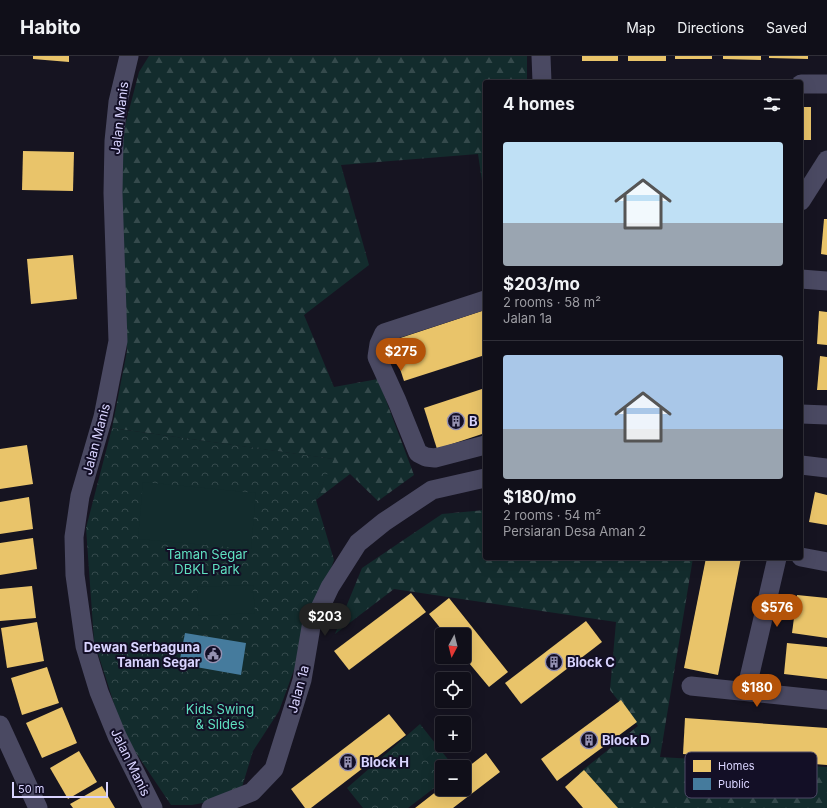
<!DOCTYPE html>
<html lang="en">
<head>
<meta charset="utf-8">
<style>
  :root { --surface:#100f19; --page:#1e1d26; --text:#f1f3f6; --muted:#9c9ca2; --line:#302f38; --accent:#b45309 }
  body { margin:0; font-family:Inter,sans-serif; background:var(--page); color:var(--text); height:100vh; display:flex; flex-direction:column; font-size:15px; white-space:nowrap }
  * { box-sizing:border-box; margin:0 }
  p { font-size:13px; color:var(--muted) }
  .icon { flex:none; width:22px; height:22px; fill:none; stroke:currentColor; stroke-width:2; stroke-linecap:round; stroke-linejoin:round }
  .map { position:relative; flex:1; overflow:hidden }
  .details { position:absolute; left:483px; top:24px; width:320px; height:480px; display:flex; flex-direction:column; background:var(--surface); border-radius:4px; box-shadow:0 4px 16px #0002,0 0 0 1px var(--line) }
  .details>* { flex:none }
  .needle { width:26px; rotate:187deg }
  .tools { position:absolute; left:435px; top:572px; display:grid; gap:8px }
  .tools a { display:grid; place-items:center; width:36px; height:36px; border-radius:4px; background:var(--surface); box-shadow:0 4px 16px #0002,0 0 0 1px var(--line); font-size:20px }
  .scale { position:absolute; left:12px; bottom:10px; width:96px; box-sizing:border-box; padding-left:4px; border:2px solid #d9d4ff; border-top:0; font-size:11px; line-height:14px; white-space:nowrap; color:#d9d4ff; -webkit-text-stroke:3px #130f26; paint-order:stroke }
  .price { position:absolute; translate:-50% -34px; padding:0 9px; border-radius:14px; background:var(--accent); color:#fff; font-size:13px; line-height:26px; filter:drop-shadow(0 1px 2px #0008) }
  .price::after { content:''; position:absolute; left:50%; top:24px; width:12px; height:9px; margin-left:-6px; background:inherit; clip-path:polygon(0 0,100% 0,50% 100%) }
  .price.selected { background:#222; color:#fff }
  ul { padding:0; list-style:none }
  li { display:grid; align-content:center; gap:8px; height:212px; padding:0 20px }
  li+li { border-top:1px solid var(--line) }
  li span { display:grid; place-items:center; height:124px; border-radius:4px; color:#555 }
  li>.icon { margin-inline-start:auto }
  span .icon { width:72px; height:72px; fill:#fffc; stroke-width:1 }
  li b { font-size:17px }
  h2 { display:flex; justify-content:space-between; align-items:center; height:48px; padding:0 20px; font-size:17px }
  header { display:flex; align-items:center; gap:24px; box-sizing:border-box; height:56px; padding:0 20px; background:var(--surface); border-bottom:1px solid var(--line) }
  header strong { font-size:19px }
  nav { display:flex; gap:22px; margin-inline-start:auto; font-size:14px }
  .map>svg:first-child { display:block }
  .forest { fill:url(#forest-firs) }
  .park { fill:url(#park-crowns) }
  .pitch { fill:#132c2d }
  .homes { fill:#e9c46a }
  .public { fill:#457b9d }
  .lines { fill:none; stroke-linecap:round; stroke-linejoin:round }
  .minor { stroke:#4a4962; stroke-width:19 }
  .labels { text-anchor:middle; stroke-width:4; stroke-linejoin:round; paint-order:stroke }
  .street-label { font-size:13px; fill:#d9d4ff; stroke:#130f26 }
  .poi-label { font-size:13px; font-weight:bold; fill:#d9d4ff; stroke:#130f26; text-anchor:start }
  .park-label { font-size:13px; fill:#5fe0c0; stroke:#130f26 }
  .key { fill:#130f26; stroke:#4e4a67; stroke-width:1 }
  .key-label { font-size:11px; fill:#d9d4ff }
</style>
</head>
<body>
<header>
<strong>Habito</strong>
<nav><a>Map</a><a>Directions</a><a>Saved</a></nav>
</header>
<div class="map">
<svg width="827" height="752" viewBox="0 0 827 752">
  <defs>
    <pattern id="forest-firs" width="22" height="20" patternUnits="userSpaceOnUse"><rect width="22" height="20" fill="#132c2d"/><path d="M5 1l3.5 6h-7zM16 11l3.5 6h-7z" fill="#354a4c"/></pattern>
    <pattern id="park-crowns" width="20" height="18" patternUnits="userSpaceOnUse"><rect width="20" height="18" fill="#132c2d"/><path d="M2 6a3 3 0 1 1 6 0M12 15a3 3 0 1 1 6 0" fill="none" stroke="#354a4c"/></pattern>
  </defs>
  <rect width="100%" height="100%" fill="#161421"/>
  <g class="forest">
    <polygon points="149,0 527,0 527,26 485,26 485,145 478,98 341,109 369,209 304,259 334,331 378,323 414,419 378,445 350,418 316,444 333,403 112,372 127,295 116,104 139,16"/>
    <polygon points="485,454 485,502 693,502 660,701 827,711 827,752 606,752 579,717 638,670 610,634 616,566 394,533 335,578 362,512 442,458"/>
  </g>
  <g class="park">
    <polygon points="112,372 334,403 316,444 334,504 279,655 253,695 242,731 208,746 192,749 171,749 124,679 94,585 86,472"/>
    <polygon points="420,668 454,711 442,711 442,726 408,752 363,752 347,732"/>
  </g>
  <g class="pitch">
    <polygon points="143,426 256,437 251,493 138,483"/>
    <polygon points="253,529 255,557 199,560 197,531"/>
  </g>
  <g class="homes">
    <polygon points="33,0 69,0 69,6 33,3"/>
    <rect x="582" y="0" width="36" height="5"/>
    <rect x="628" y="0" width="38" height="5"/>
    <rect x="675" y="0" width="37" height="3"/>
    <polygon points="723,0 761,0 761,4 723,3"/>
    <polygon points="769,0 808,0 808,3 769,2"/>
    <rect x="801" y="51" width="10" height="33"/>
    <polygon points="23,95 74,96 73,135 22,134"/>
    <polygon points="824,163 827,163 827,199 821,198"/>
    <polygon points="73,199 77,243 31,248 27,203"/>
    <polygon points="485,254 485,299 404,325 391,285"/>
    <polygon points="819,255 827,256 827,289 817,288"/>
    <polygon points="820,300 827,301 827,334 817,334"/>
    <polygon points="485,332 485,377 437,393 424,352"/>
    <polygon points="27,389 33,428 0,433 0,393"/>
    <polygon points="815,436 827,439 827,469 809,466"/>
    <polygon points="29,441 33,473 0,478 0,446"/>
    <polygon points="33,482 37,513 0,519 0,487"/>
    <polygon points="706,502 741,502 718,619 684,612"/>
    <polygon points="32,530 36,562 0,565 0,533"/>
    <polygon points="411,537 426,556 349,614 334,595"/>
    <polygon points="797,539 827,542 827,582 792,577"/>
    <polygon points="449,542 508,616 489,631 464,601 464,579 446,579 429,558"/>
    <polygon points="586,565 602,586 521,648 505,627"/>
    <polygon points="37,566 44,605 7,612 1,572"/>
    <polygon points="787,587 827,591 827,623 784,618"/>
    <polygon points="47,611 59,647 22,659 11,622"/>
    <polygon points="621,644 637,666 557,725 541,703"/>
    <polygon points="62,651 77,687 42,702 26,667"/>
    <polygon points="389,658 406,679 311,752 305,752 291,733"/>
    <polygon points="685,662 827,672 827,709 683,698"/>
    <polygon points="79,695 97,726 68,743 50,712"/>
    <polygon points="486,697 500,716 453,752 415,752 442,731 442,733 464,733 464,714"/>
    <polygon points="584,714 618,752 583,752 565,731"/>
    <polygon points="102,730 115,752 73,752 70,748"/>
  </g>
  <polygon class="public" points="185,577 246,587 241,619 179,608"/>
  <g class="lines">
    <g class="minor">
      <polyline points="129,0 118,46 114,85 113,137 118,285 103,361 80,440 74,481 75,519 85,590 99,636 117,680 153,752"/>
      <polyline points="541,0 542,26"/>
      <polyline points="801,28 827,28"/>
      <polyline points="801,145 827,104"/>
      <polyline points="801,223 827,225"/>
      <polyline points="485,244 384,277 379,288 377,301 397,345 418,397 426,401 435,402 485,389"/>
      <polyline points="801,358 827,359"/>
      <polyline points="801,409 827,412"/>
      <polyline points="801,501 827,506"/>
      <polyline points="691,630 827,644"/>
      <polyline points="746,635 777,502"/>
      <polyline points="0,669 38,752"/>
      <polyline points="211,752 252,736 274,713 302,624 311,571 330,531 358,487 384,466 432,434 485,422"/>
    </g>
  </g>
  <defs>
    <symbol id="building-ring" viewBox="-11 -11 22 22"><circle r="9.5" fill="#130f26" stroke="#9591b1" stroke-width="1.5"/><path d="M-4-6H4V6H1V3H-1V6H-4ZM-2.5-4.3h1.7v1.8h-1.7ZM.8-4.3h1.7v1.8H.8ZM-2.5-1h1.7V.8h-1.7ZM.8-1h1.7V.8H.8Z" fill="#9591b1"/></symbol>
    <symbol id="civic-ring" viewBox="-11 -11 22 22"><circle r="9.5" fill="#130f26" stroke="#9591b1" stroke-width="1.5"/><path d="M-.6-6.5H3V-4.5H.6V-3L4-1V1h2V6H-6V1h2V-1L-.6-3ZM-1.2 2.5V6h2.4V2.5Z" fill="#9591b1"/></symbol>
  </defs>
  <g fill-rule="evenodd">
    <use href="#building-ring" x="446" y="355" width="20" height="20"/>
    <use href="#civic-ring" x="203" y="588" width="20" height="20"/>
    <use href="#building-ring" x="544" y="596" width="20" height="20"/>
    <use href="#building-ring" x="579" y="674" width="20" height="20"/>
    <use href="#building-ring" x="338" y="696" width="20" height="20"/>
  </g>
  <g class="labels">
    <g class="street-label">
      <text transform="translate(119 62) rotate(-83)" y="5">Jalan Manis</text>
      <text transform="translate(96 383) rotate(-75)" y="5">Jalan Manis</text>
      <text transform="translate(298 633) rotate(-75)" y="5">Jalan 1a</text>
      <text transform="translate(131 706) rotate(64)" y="5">Jalan Manis</text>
    </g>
    <g class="poi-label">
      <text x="469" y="370">B</text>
      <text x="200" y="596" text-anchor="end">Dewan Serbaguna<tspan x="200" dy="15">Taman Segar</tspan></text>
      <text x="567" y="611">Block C</text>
      <text x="602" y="689">Block D</text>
      <text x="361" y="711">Block H</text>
    </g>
    <g class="park-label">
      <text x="207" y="503">Taman Segar<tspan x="207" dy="15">DBKL Park</tspan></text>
      <text x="220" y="658">Kids Swing<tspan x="220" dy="15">&amp; Slides</tspan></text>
    </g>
  </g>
  <rect x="685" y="696" width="132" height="46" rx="6" class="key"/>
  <rect x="693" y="704" width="18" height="12" fill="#e9c46a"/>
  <rect x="693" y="722" width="18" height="12" fill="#457b9d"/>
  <g class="key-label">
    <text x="718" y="714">Homes</text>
    <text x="718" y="732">Public</text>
  </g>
</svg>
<div class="tools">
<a><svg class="needle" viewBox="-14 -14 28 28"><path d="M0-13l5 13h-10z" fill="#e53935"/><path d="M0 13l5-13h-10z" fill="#9c9ca2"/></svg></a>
<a><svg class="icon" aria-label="locate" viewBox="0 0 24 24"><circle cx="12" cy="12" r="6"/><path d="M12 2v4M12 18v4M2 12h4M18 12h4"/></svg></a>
<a>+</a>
<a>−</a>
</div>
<div class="scale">50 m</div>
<b class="price" style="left:401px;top:316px">$275</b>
<b class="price" style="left:777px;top:572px">$576</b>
<b class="price selected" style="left:325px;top:581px">$203</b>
<b class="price" style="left:757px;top:652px">$180</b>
<section class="details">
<h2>4 homes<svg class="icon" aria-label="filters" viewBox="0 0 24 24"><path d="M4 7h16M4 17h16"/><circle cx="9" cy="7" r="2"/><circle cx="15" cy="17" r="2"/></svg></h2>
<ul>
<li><span style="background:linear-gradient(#bfe0f5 65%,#9aa5b1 0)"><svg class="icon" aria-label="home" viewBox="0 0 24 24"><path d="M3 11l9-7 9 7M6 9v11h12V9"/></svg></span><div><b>$203/mo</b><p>2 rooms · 58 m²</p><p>Jalan 1a</p></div></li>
<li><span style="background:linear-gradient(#a9c7e8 60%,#9aa5b1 0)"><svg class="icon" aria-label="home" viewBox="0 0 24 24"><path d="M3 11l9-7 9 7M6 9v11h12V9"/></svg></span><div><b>$180/mo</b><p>2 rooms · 54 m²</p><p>Persiaran Desa Aman 2</p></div></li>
</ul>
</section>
</div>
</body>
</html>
